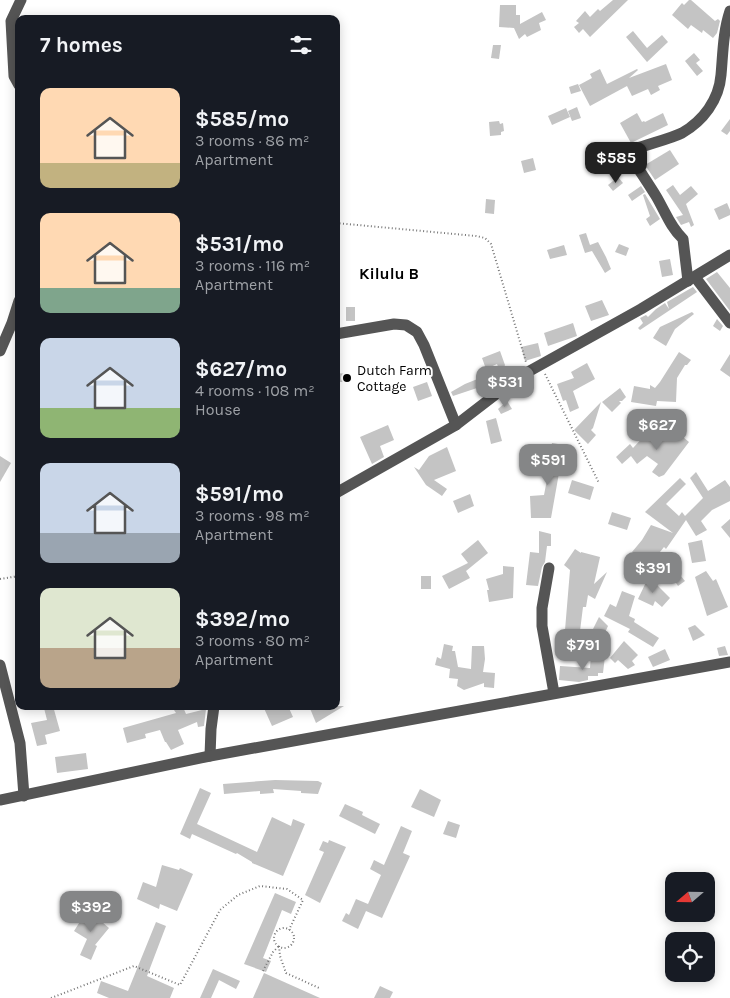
<!DOCTYPE html>
<html lang="en">
<head>
<meta charset="utf-8">
<style>
  :root { --surface:#171b24; --page:#20242c; --text:#f1f3f6; --muted:#9ea1a6; --accent:#858687 }
  body { margin:0; font-family:Karla,sans-serif; background:var(--page); color:var(--text); height:100vh; display:flex; flex-direction:column; font-size:19px; white-space:nowrap }
  * { box-sizing:border-box; margin:0 }
  p { font-size:16px; color:var(--muted) }
  .icon { flex:none; width:28px; height:28px; fill:none; stroke:currentColor; stroke-width:2; stroke-linecap:round; stroke-linejoin:round }
  .map { position:relative; flex:1; overflow:hidden }
  .drawer { position:absolute; left:15px; top:15px; width:325px; height:695px; display:flex; flex-direction:column; background:var(--surface); border-radius:10px; box-shadow:0 2px 12px #0003 }
  .drawer>* { flex:none }
  .needle { width:32px; rotate:250deg }
  .buttons { position:absolute; left:665px; top:872px; display:grid; gap:10px }
  .buttons a { display:grid; place-items:center; width:50px; height:50px; border-radius:10px; background:var(--surface); box-shadow:0 2px 12px #0003; font-size:25px }
  .price { position:absolute; translate:-50% -42px; padding:0 11px; border-radius:10px; background:var(--accent); color:#fff; font-size:16px; line-height:32px; filter:drop-shadow(0 1px 2px #0008) }
  .price::after { content:''; position:absolute; left:50%; top:30px; width:15px; height:11px; margin-left:-8px; background:inherit; clip-path:polygon(0 0,100% 0,50% 100%) }
  .price.active { background:#222; color:#fff }
  ul { padding:0; list-style:none }
  li { display:flex; align-items:center; gap:15px; height:125px; padding:0 25px }
  li span { display:grid; place-items:center; flex:none; width:140px; height:100px; border-radius:10px; color:#555 }
  li>.icon { margin-inline-start:auto }
  span .icon { width:60px; height:60px; fill:#fffc; stroke-width:1 }
  li b { font-size:21px }
  h2 { display:flex; justify-content:space-between; align-items:center; height:60px; padding:0 25px; font-size:21px }
  .map>svg:first-child { display:block }
  .building { fill:#c4c4c4 }
  .lines { fill:none; stroke-linecap:round; stroke-linejoin:round }
  .path { stroke:#777; stroke-width:2; stroke-dasharray:1 2.5; stroke-linecap:butt }
  .minor { stroke:#555; stroke-width:11 }
  .poi-dot { fill:#000; stroke:#fff; stroke-width:2 }
  .labels { text-anchor:middle; stroke-width:4; stroke-linejoin:round; paint-order:stroke }
  .poi-label { font-size:14px; fill:#000; stroke:#fff; text-anchor:start }
  .quarter-label { font-size:16px; font-weight:bold; fill:#000; stroke:#fff }
</style>
</head>
<body>
<div class="map">
<svg width="730" height="998" viewBox="0 0 730 998">
  <rect width="100%" height="100%" fill="#fff"/>
  <g class="building">
    <polygon points="613,0 628,0 590,37 583,29 579,33 574,27 579,23 576,21 585,11 590,17 598,9 600,11"/>
    <polygon points="689,0 691,0 715,21 718,19 720,21 717,33 713,38 703,30 702,33 691,25 688,29 672,15 682,3 684,5"/>
    <polygon points="500,5 516,5 516,15 520,15 520,24 542,12 546,20 539,23 541,30 527,37 525,34 519,39 514,28 499,27"/>
    <polygon points="633,31 647,48 662,35 668,42 647,62 626,37"/>
    <polygon points="493,45 501,45 499,59 491,58"/>
    <polygon points="694,53 700,60 696,63 703,71 697,76 685,61"/>
    <polygon points="666,64 672,80 658,86 660,90 651,95 648,89 632,96 627,86 590,106 579,85 592,78 590,74 600,69 607,84 637,69 638,70 629,78"/>
    <polygon points="578,84 581,91 571,94 569,87"/>
    <polygon points="577,107 581,118 572,121 568,111"/>
    <polygon points="566,108 570,117 552,125 548,116"/>
    <polygon points="637,113 642,122 644,121 645,122 663,113 668,125 631,143 620,123"/>
    <polygon points="730,119 730,131 727,135 721,131"/>
    <polygon points="499,121 500,124 503,123 504,131 501,132 501,135 490,136 489,122"/>
    <polygon points="670,150 679,164 655,180 645,165"/>
    <polygon points="533,158 536,170 524,173 521,161"/>
    <polygon points="621,158 628,166 620,175 612,169"/>
    <polygon points="618,177 623,183 613,191 608,185"/>
    <polygon points="673,185 680,195 691,186 698,194 686,204 694,225 691,227 689,222 681,225 676,217 683,215 666,190"/>
    <polygon points="641,186 645,192 632,201 628,195"/>
    <polygon points="645,194 660,219 650,226 646,219 650,216 643,195"/>
    <polygon points="486,199 495,200 494,214 485,213"/>
    <polygon points="727,203 730,210 730,215 719,220 714,209"/>
    <polygon points="586,233 590,245 598,242 606,257 611,269 605,273 592,251 585,253 579,235"/>
    <polygon points="619,244 629,248 626,256 615,252"/>
    <polygon points="564,245 567,255 550,259 547,250"/>
    <polygon points="670,259 673,275 662,277 659,261"/>
    <polygon points="717,272 730,288 730,311 706,279"/>
    <polygon points="693,287 697,292 640,330 638,328 643,323 640,318 646,315 648,317 656,309 665,303 669,309 667,302"/>
    <polygon points="602,300 609,315 591,321 585,306"/>
    <rect x="346" y="307" width="9" height="14"/>
    <polygon points="692,312 694,314 675,329 666,346 653,338 660,327"/>
    <polygon points="717,319 723,326 720,331 713,326"/>
    <polygon points="573,323 577,336 548,346 544,333"/>
    <polygon points="538,343 541,356 525,361 521,347"/>
    <polygon points="500,351 505,365 501,375 497,364 486,369 482,358"/>
    <polygon points="679,352 691,360 687,365 685,365 677,378 676,402 657,401 656,406 631,402 634,386 650,389 650,385 655,388 660,382"/>
    <polygon points="730,354 730,377 720,370"/>
    <polygon points="587,363 595,379 573,391 579,408 570,412 566,400 563,401 557,384 574,378 571,372"/>
    <polygon points="336,373 350,374 350,382 336,382"/>
    <polygon points="480,378 483,386 453,396 451,392 465,384"/>
    <polygon points="427,382 432,396 418,401 413,387"/>
    <polygon points="620,388 626,397 622,401 619,401 621,403 612,412 602,402"/>
    <polygon points="507,401 512,409 501,414 498,409"/>
    <polygon points="601,402 593,428 591,430 596,435 588,444 574,430"/>
    <polygon points="496,418 502,441 491,444 486,421"/>
    <polygon points="388,425 394,440 380,446 384,457 372,464 360,437"/>
    <polygon points="672,428 689,442 664,475 659,477 652,472 658,464 647,456 637,464 631,456 622,464 616,457 630,444 633,448 646,434 659,445"/>
    <polygon points="552,443 564,445 551,518 531,518 530,496 544,495 551,459 549,459"/>
    <polygon points="447,447 456,471 434,480 447,489 442,496 426,485 414,467 419,470 429,456"/>
    <polygon points="0,456 11,463 0,482"/>
    <polygon points="696,472 708,491 725,480 730,487 730,501 712,510 701,521 707,530 696,536 686,520 666,549 664,547 647,568 638,561 640,558 632,552 642,540 651,525 673,533 645,512 680,478 686,484 666,504 679,516 682,512 685,516 703,498 690,478"/>
    <polygon points="572,480 594,487 590,500 568,493"/>
    <polygon points="470,494 474,506 458,513 453,501"/>
    <polygon points="612,512 631,518 627,530 608,524"/>
    <polygon points="730,519 730,538 721,527"/>
    <polygon points="539,531 551,534 551,546 547,546 545,562 542,567 538,586 526,585 530,552 539,553"/>
    <polygon points="478,540 488,553 466,571 470,578 449,589 442,576 468,563 461,554"/>
    <polygon points="702,540 706,561 692,563 688,543"/>
    <polygon points="575,549 581,553 581,552 600,557 594,584 607,572 595,599 588,595 586,607 583,607 580,631 565,630 570,570 564,565"/>
    <polygon points="503,566 514,567 513,598 489,602 487,590 489,590 486,579 503,574"/>
    <polygon points="675,569 685,581 678,586 669,572"/>
    <polygon points="706,571 713,581 716,579 728,607 707,616 695,577"/>
    <rect x="421" y="576" width="10" height="13"/>
    <polygon points="648,578 654,582 670,598 662,607 655,601 653,606 638,599"/>
    <polygon points="622,591 635,596 629,616 635,619 634,622 659,638 653,647 628,632 630,629 604,616 610,604 616,607"/>
    <polygon points="599,617 608,626 603,637 592,631"/>
    <polygon points="695,625 705,635 693,641 688,628"/>
    <polygon points="624,641 638,655 632,661 635,665 628,669 618,660 615,663 610,658"/>
    <polygon points="444,644 453,646 452,651 455,651 458,667 471,669 472,646 484,646 485,659 483,672 495,673 494,688 484,687 484,683 464,690 457,686 458,679 449,678 450,669 435,665 437,657 441,659"/>
    <polygon points="725,646 728,655 719,656 717,648"/>
    <polygon points="665,649 670,660 653,667 648,657"/>
    <polygon points="591,655 605,656 603,673 598,673 598,676 588,676 588,680 579,682 559,680 560,666 590,668"/>
    <polygon points="48,706 53,706 60,731 45,735 47,744 37,746 31,723 47,720 44,708"/>
    <polygon points="263,706 288,706 293,717 272,726"/>
    <polygon points="309,706 344,706 316,723"/>
    <polygon points="183,707 186,714 206,709 204,726 198,727 197,722 178,730 184,744 171,750 166,742 165,742 160,730 145,734 146,738 127,743 123,728 176,713 174,710"/>
    <polygon points="86,753 88,769 57,773 55,757"/>
    <polygon points="275,780 318,781 322,783 318,794 301,793 301,791 273,789 274,793 260,794 260,791 224,794 223,784"/>
    <polygon points="200,788 211,793 197,824 257,852 272,817 291,826 293,819 305,824 283,876 252,863 252,862 237,853 236,854 192,834 190,839 180,834"/>
    <polygon points="420,789 441,800 434,817 411,807"/>
    <polygon points="345,804 363,812 362,815 380,824 375,834 339,816"/>
    <polygon points="448,821 460,825 456,838 443,834"/>
    <polygon points="401,826 412,831 403,853 410,856 382,918 366,911 358,929 342,921 346,913 349,915 356,899 368,904 381,875 370,869 374,860 384,865"/>
    <polygon points="329,840 346,847 320,903 305,895 324,852 319,850 323,841 328,843"/>
    <polygon points="162,865 179,870 180,868 193,874 177,911 160,904 159,909 137,899 143,882 156,887"/>
    <polygon points="275,893 296,902 291,914 282,910 263,958 271,961 266,972 244,964"/>
    <polygon points="88,909 96,915 95,916 109,928 95,945 97,946 91,960 80,955 87,939 74,931"/>
    <polygon points="156,922 166,926 147,976 174,988 170,998 109,998 97,993 101,981 128,991"/>
    <polygon points="213,969 240,981 236,989 219,980 211,998 200,998"/>
    <polygon points="264,973 320,998 253,998"/>
    <polygon points="380,986 393,992 390,998 374,998"/>
  </g>
  <g class="lines">
    <g class="path">
      <polyline points="336,223 476,236 485,238 491,244 526,362"/>
      <polyline points="545,374 599,483"/>
      <polyline points="0,579 19,576"/>
      <circle cx="284" cy="938" r="10"/>
      <polyline points="279,946 280,956 286,973 319,988"/>
      <polyline points="263,971 273,952 279,946"/>
      <polyline points="51,998 134,966 180,985 220,910 238,895 260,886 287,889 303,900 289,930"/>
    </g>
    <g class="minor">
      <polyline points="19,85 14,76 11,21 21,0"/>
      <polyline points="695,277 730,323"/>
      <path d="M 688,281 L 683,239 C 670,227 665,211 656,196 C 648,183 639,170 631,157 L 631,153 L 635,149 C 648,144 670,139 682,133 C 703,121 719,100 721,75 C 723,53 723,32 730,11"/>
      <polyline points="336,334 394,324 406,325 417,332 424,345 456,425"/>
      <polyline points="0,351 12,323 19,301"/>
      <polyline points="336,493 456,425 517,378 641,309 730,255"/>
      <polyline points="549,568 542,608 542,626 554,693"/>
      <polyline points="0,665 20,743 24,796"/>
      <polyline points="210,756 211,729 214,706"/>
      <polyline points="0,800 210,756 730,662"/>
    </g>
  </g>
  <circle class="poi-dot" cx="347" cy="378" r="5"/>
  <g class="labels">
    <g class="poi-label">
      <text x="357" y="375">Dutch Farm<tspan x="357" dy="16">Cottage</tspan></text>
    </g>
    <g class="quarter-label">
      <text x="389" y="279">Kilulu B</text>
    </g>
  </g>
</svg>
<div class="buttons">
<a><svg class="needle" viewBox="-14 -14 28 28"><path d="M0-13l5 13h-10z" fill="#e53935"/><path d="M0 13l5-13h-10z" fill="#9ea1a6"/></svg></a>
<a><svg class="icon" aria-label="locate" viewBox="0 0 24 24"><circle cx="12" cy="12" r="6"/><path d="M12 2v4M12 18v4M2 12h4M18 12h4"/></svg></a>
</div>
<b class="price active" style="left:616px;top:184px">$585</b>
<b class="price" style="left:505px;top:408px">$531</b>
<b class="price" style="left:657px;top:451px">$627</b>
<b class="price" style="left:548px;top:486px">$591</b>
<b class="price" style="left:653px;top:594px">$391</b>
<b class="price" style="left:583px;top:671px">$791</b>
<b class="price" style="left:91px;top:933px">$392</b>
<section class="drawer">
<h2>7 homes<svg class="icon" aria-label="filters" viewBox="0 0 24 24"><path d="M4 7h16M4 17h16"/><circle cx="9" cy="7" r="2"/><circle cx="15" cy="17" r="2"/></svg></h2>
<ul>
<li><span style="background:linear-gradient(#ffd9b3 75%,#c2b280 0)"><svg class="icon" aria-label="home" viewBox="0 0 24 24"><path d="M3 11l9-7 9 7M6 9v11h12V9"/></svg></span><div><b>$585/mo</b><p>3 rooms · 86 m²</p><p>Apartment</p></div></li>
<li><span style="background:linear-gradient(#ffd9b3 75%,#7fa58c 0)"><svg class="icon" aria-label="home" viewBox="0 0 24 24"><path d="M3 11l9-7 9 7M6 9v11h12V9"/></svg></span><div><b>$531/mo</b><p>3 rooms · 116 m²</p><p>Apartment</p></div></li>
<li><span style="background:linear-gradient(#c9d6e8 70%,#8fb573 0)"><svg class="icon" aria-label="home" viewBox="0 0 24 24"><path d="M3 11l9-7 9 7M6 9v11h12V9"/></svg></span><div><b>$627/mo</b><p>4 rooms · 108 m²</p><p>House</p></div></li>
<li><span style="background:linear-gradient(#c9d6e8 70%,#9aa5b1 0)"><svg class="icon" aria-label="home" viewBox="0 0 24 24"><path d="M3 11l9-7 9 7M6 9v11h12V9"/></svg></span><div><b>$591/mo</b><p>3 rooms · 98 m²</p><p>Apartment</p></div></li>
<li><span style="background:linear-gradient(#dfe7d0 60%,#b9a48a 0)"><svg class="icon" aria-label="home" viewBox="0 0 24 24"><path d="M3 11l9-7 9 7M6 9v11h12V9"/></svg></span><div><b>$392/mo</b><p>3 rooms · 80 m²</p><p>Apartment</p></div></li>
</ul>
</section>
</div>
</body>
</html>
